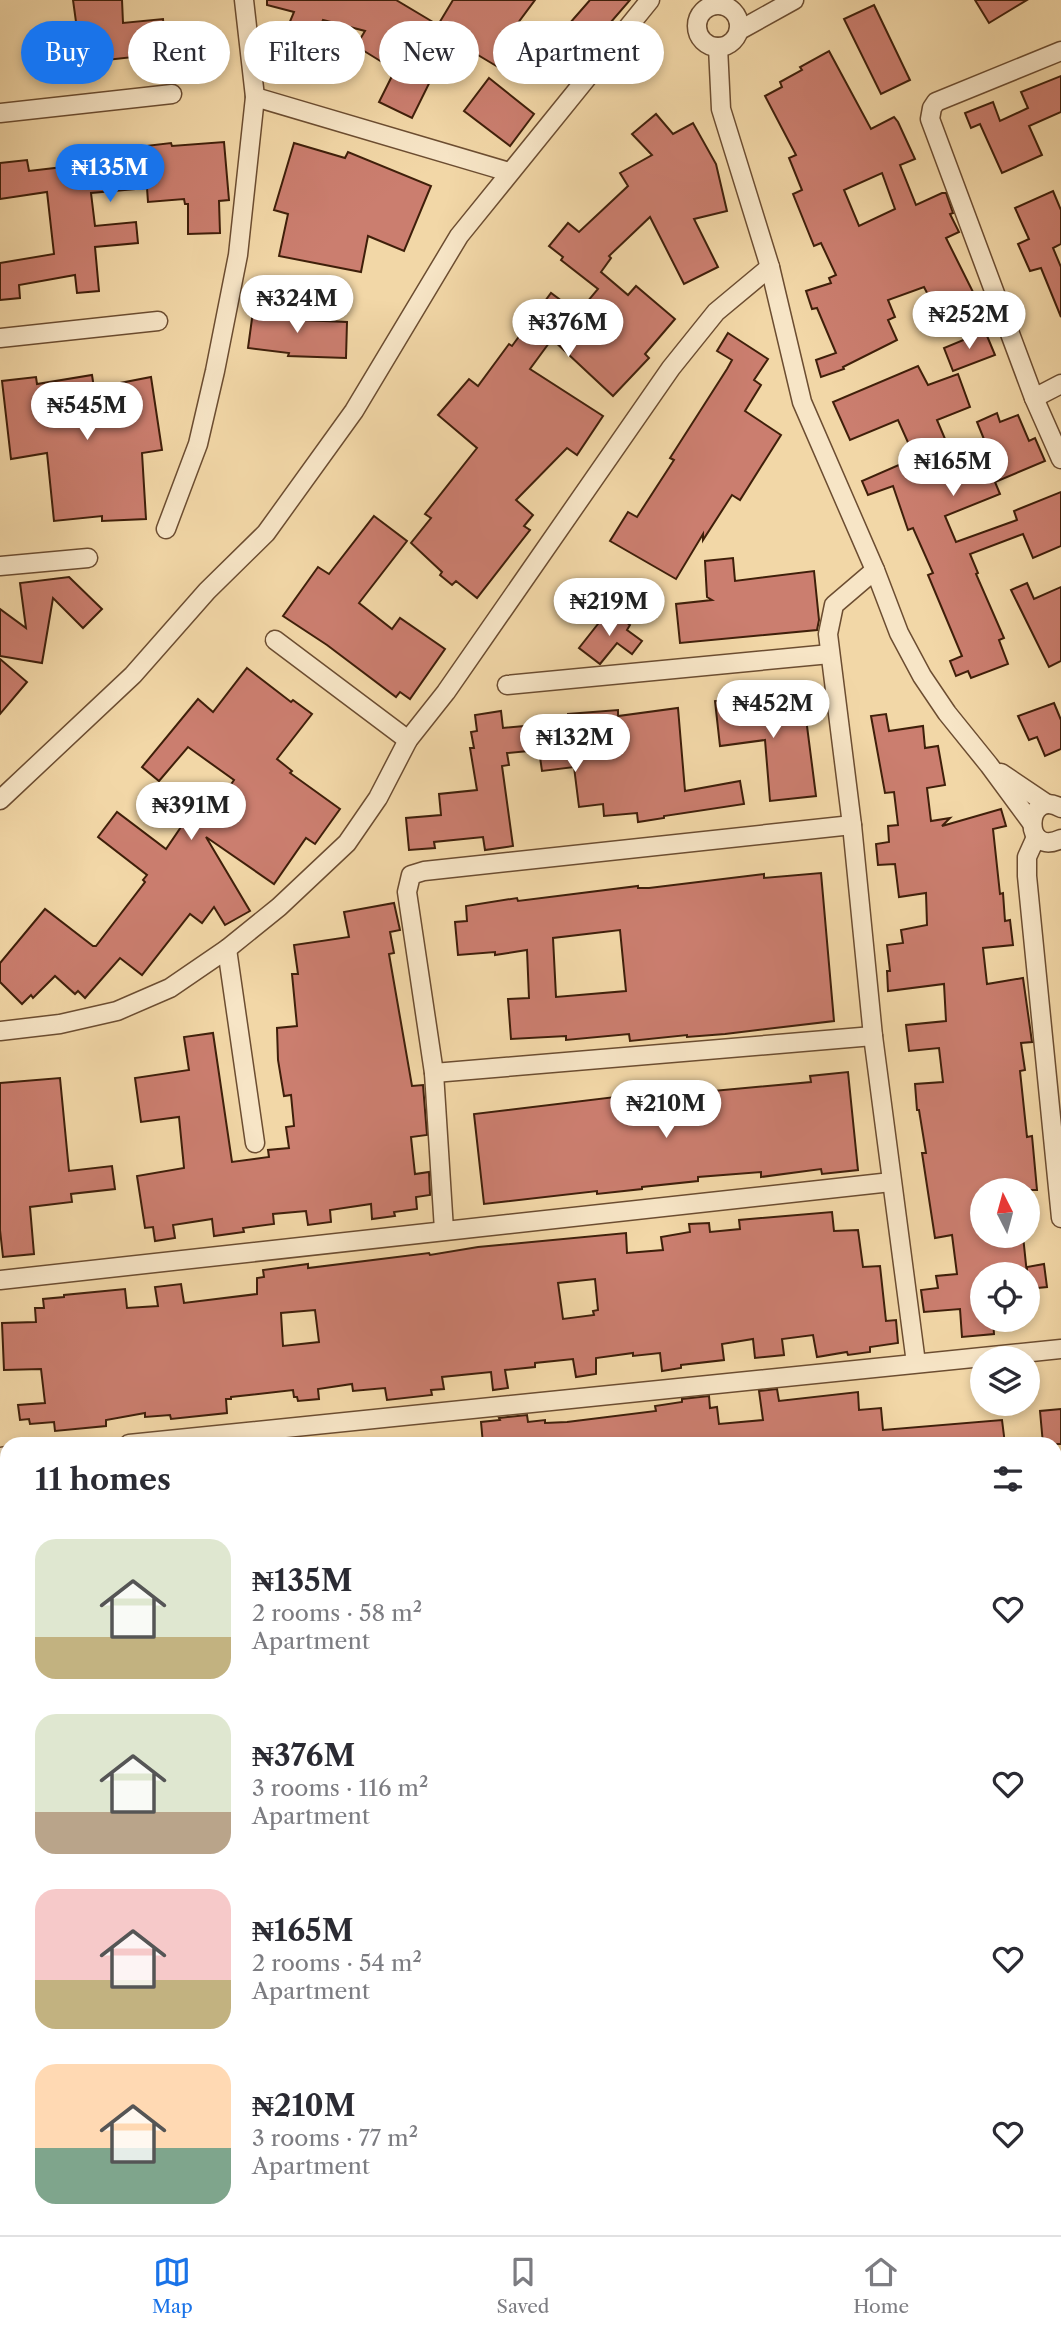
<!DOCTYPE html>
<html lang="en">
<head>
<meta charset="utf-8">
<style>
  :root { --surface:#fff; --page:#f2f2f3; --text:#2b2b33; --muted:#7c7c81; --line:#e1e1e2; --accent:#1a73e8 }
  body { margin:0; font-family:"Libre Caslon Text",serif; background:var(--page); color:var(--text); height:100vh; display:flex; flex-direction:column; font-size:26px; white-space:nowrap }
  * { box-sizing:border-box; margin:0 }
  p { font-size:23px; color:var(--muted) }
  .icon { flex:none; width:38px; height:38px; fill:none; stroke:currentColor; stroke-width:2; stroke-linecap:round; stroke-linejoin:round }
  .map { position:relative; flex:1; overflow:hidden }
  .side { position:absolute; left:0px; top:1437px; width:1062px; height:800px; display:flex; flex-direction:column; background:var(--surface); border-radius:21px 21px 0 0; box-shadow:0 4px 10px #0003 }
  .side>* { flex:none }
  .hud { position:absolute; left:21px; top:21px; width:700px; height:63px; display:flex; gap:14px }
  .needle { width:46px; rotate:354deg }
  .controls { position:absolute; left:970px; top:1178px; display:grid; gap:14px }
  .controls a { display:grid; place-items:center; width:70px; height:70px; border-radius:50%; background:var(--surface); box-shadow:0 4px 10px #0003; font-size:35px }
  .price { position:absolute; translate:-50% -60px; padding:0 16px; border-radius:24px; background:#fff; color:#222; font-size:23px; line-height:46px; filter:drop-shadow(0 2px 4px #0008) }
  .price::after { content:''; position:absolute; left:50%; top:42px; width:21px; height:16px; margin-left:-10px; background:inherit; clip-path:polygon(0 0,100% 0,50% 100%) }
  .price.active { background:var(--accent); color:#fff }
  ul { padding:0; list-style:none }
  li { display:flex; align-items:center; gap:21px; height:175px; padding:0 35px }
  li span { display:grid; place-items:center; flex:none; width:196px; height:140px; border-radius:21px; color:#555 }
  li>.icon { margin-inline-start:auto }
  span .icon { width:84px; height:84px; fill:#fffc; stroke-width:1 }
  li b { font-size:30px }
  h2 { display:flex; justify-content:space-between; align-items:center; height:84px; padding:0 35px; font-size:30px }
  .chip { padding:0 24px; border-radius:32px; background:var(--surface); box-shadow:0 4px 10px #0003; font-size:24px; line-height:63px }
  .chip.active { background:var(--accent); color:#fff }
  .tabs { display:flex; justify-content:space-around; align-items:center; height:98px; border-top:2px solid var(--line); background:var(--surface); font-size:19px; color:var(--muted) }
  .tabs a { display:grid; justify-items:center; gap:4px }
  .tabs .active { color:var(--accent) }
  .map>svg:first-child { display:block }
  .building { fill:#cb7e6f; stroke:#3f1f0a; stroke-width:2; fill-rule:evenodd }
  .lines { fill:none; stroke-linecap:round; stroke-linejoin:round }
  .street-casing { stroke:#6c4d31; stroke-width:21 }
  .secondary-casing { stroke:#3f1f0a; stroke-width:28 }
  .street { stroke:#f7e5c6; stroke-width:18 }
  .secondary { stroke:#f7e5c6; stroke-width:24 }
</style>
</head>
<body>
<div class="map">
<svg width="1061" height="2235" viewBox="0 0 1061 2235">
  <rect width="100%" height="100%" fill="#f2d7a7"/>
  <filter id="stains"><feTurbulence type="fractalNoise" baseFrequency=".00286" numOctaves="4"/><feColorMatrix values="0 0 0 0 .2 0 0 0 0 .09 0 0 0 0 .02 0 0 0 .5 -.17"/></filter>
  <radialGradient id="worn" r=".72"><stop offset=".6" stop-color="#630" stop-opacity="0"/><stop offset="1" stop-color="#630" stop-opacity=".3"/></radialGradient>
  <g class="building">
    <polygon points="73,0 122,0 123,23 163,19 167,61 142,63 142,56 79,63 79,68 54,71 49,32 77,29"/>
    <polygon points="267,0 396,0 438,25 453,0 535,0 512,31 518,35 498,67 451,39 412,118 379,102 395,70 356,46 365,31 323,20 301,72 274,60 294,12 267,5"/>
    <polygon points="590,0 630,0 579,59 556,39"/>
    <polygon points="975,0 1027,0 989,23"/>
    <polygon points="874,5 910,80 881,94 844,19"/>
    <path d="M 829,51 L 871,129 L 894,117 L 898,122 L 915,159 L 900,165 L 916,205 L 942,193 L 946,193 L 953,213 L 950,214 L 959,232 L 946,238 L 977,300 L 940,318 L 924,287 L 888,300 L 895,317 L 888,320 L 897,340 L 843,367 L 844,369 L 821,377 L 816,360 L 836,353 L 817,308 L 812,309 L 806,291 L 831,283 L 829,278 L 836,275 L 821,243 L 814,246 L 793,194 L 802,190 L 789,158 L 796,155 L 765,96 L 782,87 L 780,82 L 802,70 L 800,67 ZM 882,173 L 895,209 L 859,226 L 844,190 Z"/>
    <polygon points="1061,76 1061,112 1029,126 1042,155 1002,173 980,124 971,128 965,113 993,102 1000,121 1028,108 1021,92"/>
    <polygon points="489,78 534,114 510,146 464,111"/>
    <polygon points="656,114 673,134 693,123 716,164 727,211 694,219 718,267 684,284 650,217 609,256 611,258 601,272 628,295 636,286 675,319 645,354 649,358 613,396 552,339 530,369 603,416 577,455 567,448 516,500 533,515 524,526 530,530 477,598 456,581 452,585 440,575 442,572 411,543 431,518 425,514 477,448 438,415 469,379 478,386 509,344 512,346 551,293 578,313 598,289 561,260 563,257 549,246 568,223 579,232 628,186 620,173 652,155 632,134"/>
    <polygon points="224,142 229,200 219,201 220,233 188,234 188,204 185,204 184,199 148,202 147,188 91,193 95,226 136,222 138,243 95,247 99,291 77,293 75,275 19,285 20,298 0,300 0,263 54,254 47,192 0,199 0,163 27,160 29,171 63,167 62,156 171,143 172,146"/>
    <polygon points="294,143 345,158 348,152 431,186 404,251 368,236 361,272 279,256 288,214 274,210"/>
    <polygon points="1053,191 1061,210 1061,244 1053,248 1061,267 1061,317 1041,268 1030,271 1018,244 1029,239 1015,208"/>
    <polygon points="254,304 279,308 278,319 347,322 346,358 288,356 289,353 248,348"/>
    <polygon points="985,331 995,355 953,371 944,348"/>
    <polygon points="728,333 768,359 754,380 761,385 745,411 781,435 740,500 732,495 703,540 703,534 676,579 610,541 628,512 637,517 674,460 670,458 727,369 732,360 717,351"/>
    <polygon points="918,366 928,385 958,374 970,407 937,420 959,472 992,459 977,422 997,413 1000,422 1018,415 1029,441 1035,438 1045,461 995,482 1000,494 945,516 956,542 1017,520 1014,511 1061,492 1061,546 1033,558 1023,534 970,554 978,573 976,574 1004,638 999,640 1008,664 971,678 968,671 956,676 950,661 962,656 928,575 933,573 913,528 908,530 893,486 868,495 862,481 915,458 898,420 850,440 833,402"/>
    <polygon points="92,375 94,388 151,377 162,450 142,453 146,519 102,521 102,516 54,521 47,453 11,459 2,381 36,377 37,384"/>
    <polygon points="374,516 407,541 359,603 392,629 400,618 445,649 410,699 400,692 396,697 327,645 283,616 318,567 329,574"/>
    <polygon points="733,558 735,581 814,571 819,620 817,630 680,643 676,604 712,600 707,597 705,561"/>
    <polygon points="69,577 102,609 83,628 53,598 42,663 0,656 0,609 26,628 20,583"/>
    <polygon points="1027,583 1034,599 1061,587 1061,661 1049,667 1011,590"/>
    <polygon points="609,610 630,625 627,630 642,641 632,654 617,643 600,664 579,648"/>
    <polygon points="0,659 27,682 0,714"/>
    <polygon points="247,668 291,702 293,700 312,714 277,759 292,771 290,773 340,809 315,844 306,838 274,884 206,837 250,911 225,925 214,907 202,923 190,914 142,975 120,958 85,998 78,991 75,994 55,976 33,998 31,995 22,1004 0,982 0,963 45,909 93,946 96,946 145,882 143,880 147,875 98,837 117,812 166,849 183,824 152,802 163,787 207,819 234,780 188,747 159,781 142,767 198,699 213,712"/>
    <polygon points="803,695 816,796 770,801 765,740 720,746 715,701 748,697 748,702"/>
    <polygon points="1054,703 1061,720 1061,749 1045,756 1037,737 1029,740 1018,716"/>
    <polygon points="678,708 685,791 740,781 744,804 664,816 664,818 638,822 637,813 604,816 603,804 579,807 574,767 542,771 539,750 507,753 509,765 502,766 513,846 485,850 483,837 434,842 435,848 409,850 406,818 441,815 439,794 477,790 470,748 474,748 471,732 477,731 475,715 501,711 503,728 568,722 568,714 618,710 618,716"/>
    <polygon points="886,714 889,731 923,726 925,748 938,746 945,785 927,788 931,821 950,818 942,826 1001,809 1006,826 993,829 1000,894 1003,893 1005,921 1010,920 1013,945 983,948 987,984 1023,978 1032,1042 1021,1043 1025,1070 1020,1071 1027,1137 1032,1136 1037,1190 982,1190 982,1236 1023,1236 1027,1274 982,1274 982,1320 993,1320 994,1334 962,1337 960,1309 924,1312 921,1290 938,1288 936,1276 957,1274 952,1235 935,1238 922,1153 926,1153 919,1110 917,1110 915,1084 943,1082 939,1048 909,1051 906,1025 946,1021 944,984 888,991 887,971 890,971 887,945 903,943 901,930 927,925 926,893 899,897 895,864 878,865 876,844 889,842 888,826 898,825 894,792 885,793 871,716"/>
    <path d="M 821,873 L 834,1021 L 725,1034 L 687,1037 L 687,1035 L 630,1041 L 629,1034 L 566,1040 L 566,1036 L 511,1039 L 508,999 L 529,998 L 527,950 L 495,955 L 495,952 L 458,955 L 455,922 L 467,921 L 466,906 L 517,898 L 518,901 L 638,886 L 638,888 L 649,888 L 764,874 L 764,878 ZM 620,930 L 626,991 L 556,997 L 553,938 Z"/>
    <polygon points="394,903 400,930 390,932 394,953 389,954 412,1086 423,1085 427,1135 411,1137 415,1174 429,1172 430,1195 416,1197 417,1209 394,1212 395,1216 372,1219 371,1204 330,1210 331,1222 308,1225 306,1211 273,1214 274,1224 243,1228 244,1232 214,1236 212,1219 173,1225 175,1238 155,1241 153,1227 145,1228 137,1176 184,1168 179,1117 141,1122 135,1078 189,1070 184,1037 213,1033 232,1162 269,1157 268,1150 289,1148 286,1127 294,1126 291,1095 284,1096 278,1060 277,1028 297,1026 292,974 298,974 294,945 349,937 344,912"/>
    <polygon points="848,1072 858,1170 822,1174 821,1169 761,1177 761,1172 698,1177 698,1181 642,1187 642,1189 597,1194 597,1191 484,1204 474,1114 615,1097 616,1100 811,1082 810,1076"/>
    <polygon points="60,1078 69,1171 112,1166 115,1189 71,1194 72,1202 30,1207 34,1254 3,1257 0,1230 0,1083"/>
    <path d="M 832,1212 L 834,1231 L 858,1230 L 863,1267 L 880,1266 L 886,1321 L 896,1320 L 898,1343 L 870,1347 L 870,1352 L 848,1355 L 847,1352 L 817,1357 L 813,1335 L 782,1339 L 784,1355 L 755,1358 L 753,1339 L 722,1344 L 724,1360 L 681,1365 L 681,1368 L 662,1371 L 660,1353 L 633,1356 L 633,1353 L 596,1358 L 596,1374 L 576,1377 L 573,1359 L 535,1363 L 535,1367 L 505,1370 L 508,1388 L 493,1390 L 491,1372 L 442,1377 L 444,1389 L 431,1390 L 432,1395 L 387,1400 L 385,1388 L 353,1391 L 352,1384 L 318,1389 L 319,1399 L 298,1401 L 297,1397 L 294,1397 L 293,1390 L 231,1397 L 231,1399 L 226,1399 L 227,1413 L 171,1419 L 170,1415 L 145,1417 L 145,1413 L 106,1420 L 106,1426 L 55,1431 L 54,1422 L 30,1424 L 29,1419 L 20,1420 L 18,1405 L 45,1403 L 41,1369 L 4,1370 L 2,1323 L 36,1322 L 35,1308 L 44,1308 L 43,1299 L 64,1297 L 64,1295 L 125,1289 L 127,1308 L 158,1306 L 155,1287 L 181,1284 L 184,1303 L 257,1294 L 257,1278 L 264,1277 L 263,1270 L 308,1264 L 308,1268 L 429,1253 L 430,1255 L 478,1247 L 626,1233 L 627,1253 L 663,1250 L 661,1237 L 690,1232 L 689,1224 L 709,1223 L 710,1232 L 740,1229 L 739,1220 ZM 595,1279 L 598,1310 L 593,1311 L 594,1315 L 563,1319 L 558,1283 ZM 315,1310 L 319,1342 L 283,1346 L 281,1313 Z"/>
    <polygon points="1044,1264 1047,1287 1027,1289 1027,1267"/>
    <polygon points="777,1389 779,1401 858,1392 859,1410 881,1408 883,1430 1002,1420 1005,1444 483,1444 481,1422 500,1420 499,1418 527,1415 528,1422 545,1420 545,1423 567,1422 656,1411 655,1406 682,1402 682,1399 709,1396 710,1408 717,1407 719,1424 763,1420 759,1391"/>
    <polygon points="1061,1409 1061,1444 1043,1444 1040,1411"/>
  </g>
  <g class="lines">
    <defs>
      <g id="street">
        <circle cx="718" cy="26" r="21"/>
        <polyline points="740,30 794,0"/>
        <polyline points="718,47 721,109 770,267 802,402 875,570 899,633 922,676 947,713 989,765 1031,822"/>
        <polyline points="1061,51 936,102 932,108 930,119 1034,398 1061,459"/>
        <polyline points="255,97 509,172"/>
        <polyline points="0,113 172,94"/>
        <polyline points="0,338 158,321"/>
        <polyline points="1034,398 1061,384"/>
        <polyline points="166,529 198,444 215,371 238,255 255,97 244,0"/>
        <polyline points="0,566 88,558"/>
        <polyline points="875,570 834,605 828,634 852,825 873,1036 916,1363"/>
        <polyline points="275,640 408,740"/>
        <polyline points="507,685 830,654"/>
        <polyline points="1001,773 1047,804"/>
        <polyline points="0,800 133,675 207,591 266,533 354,411 459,236 650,0"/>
        <path d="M 1061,808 C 1025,787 1021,858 1061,839"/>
        <polyline points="1036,837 1027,857 1027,876 1061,1218"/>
        <polyline points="227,949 255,1143"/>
        <polyline points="0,1031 60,1024 117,1011 170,988 227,949 279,907 347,843 378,798 408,740 446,692 671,368 716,312 770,267"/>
        <polyline points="434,1073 873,1036"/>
        <polyline points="444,1230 434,1073 407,892 411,875 424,871 852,825"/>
        <polyline points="0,1280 891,1182"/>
        <polyline points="129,1444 1061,1349"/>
        <polyline points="0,1457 7,1456"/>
        <polyline points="1055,1634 1061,1633"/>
        <polyline points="0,1636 7,1635"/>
        <polyline points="0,1872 7,1870"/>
        <polyline points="0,2085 7,2084"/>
        <polyline points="1055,2187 1061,2186"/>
        <polyline points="184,2230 185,2235"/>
        <polyline points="496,2230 496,2235"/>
        <polyline points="509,2230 511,2235"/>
        <polyline points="735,2230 737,2235"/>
        <polyline points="855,2235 877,2230"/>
      </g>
      <g id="secondary">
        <polyline points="1055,1490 1061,1488"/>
        <polyline points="1055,1514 1061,1513"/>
        <polyline points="0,1755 7,1754"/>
        <polyline points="0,1780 7,1780"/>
      </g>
    </defs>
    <use href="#street" class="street-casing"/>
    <use href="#secondary" class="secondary-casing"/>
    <use href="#street" class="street"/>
    <use href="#secondary" class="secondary"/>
  </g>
  <rect width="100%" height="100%" filter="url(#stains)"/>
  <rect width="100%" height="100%" fill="url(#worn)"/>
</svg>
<div class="controls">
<a><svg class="needle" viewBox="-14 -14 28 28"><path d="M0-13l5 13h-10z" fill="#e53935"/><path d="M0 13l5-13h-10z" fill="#7c7c81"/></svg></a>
<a><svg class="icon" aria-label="locate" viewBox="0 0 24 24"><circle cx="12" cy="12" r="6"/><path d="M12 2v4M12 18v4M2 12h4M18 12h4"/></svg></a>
<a><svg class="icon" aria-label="layers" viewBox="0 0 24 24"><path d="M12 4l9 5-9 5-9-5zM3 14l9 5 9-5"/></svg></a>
</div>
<b class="price active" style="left:110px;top:204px">₦135M</b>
<b class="price" style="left:297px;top:335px">₦324M</b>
<b class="price" style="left:969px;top:351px">₦252M</b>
<b class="price" style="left:568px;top:359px">₦376M</b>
<b class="price" style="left:87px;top:442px">₦545M</b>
<b class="price" style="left:953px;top:498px">₦165M</b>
<b class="price" style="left:609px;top:638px">₦219M</b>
<b class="price" style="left:773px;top:740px">₦452M</b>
<b class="price" style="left:575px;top:774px">₦132M</b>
<b class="price" style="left:191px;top:842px">₦391M</b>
<b class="price" style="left:666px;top:1140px">₦210M</b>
<div class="hud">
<a class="chip active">Buy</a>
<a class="chip">Rent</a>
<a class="chip">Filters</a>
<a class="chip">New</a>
<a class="chip">Apartment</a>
</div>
<section class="side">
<h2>11 homes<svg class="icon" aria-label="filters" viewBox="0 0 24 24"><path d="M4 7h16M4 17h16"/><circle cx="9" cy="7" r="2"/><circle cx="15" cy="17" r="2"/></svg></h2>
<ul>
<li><span style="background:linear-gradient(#dfe7d0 70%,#c2b280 0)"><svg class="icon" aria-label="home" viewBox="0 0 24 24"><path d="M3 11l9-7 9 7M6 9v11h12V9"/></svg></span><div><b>₦135M</b><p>2 rooms · 58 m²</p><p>Apartment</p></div><svg class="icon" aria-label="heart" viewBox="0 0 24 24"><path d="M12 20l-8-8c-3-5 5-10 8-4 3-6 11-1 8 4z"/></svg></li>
<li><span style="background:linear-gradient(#dfe7d0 70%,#b9a48a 0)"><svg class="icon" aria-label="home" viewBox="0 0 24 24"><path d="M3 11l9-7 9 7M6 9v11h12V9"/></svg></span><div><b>₦376M</b><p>3 rooms · 116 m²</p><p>Apartment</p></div><svg class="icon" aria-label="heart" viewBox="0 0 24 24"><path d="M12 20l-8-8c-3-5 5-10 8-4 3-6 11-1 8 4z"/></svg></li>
<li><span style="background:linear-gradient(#f6c9c9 65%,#c2b280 0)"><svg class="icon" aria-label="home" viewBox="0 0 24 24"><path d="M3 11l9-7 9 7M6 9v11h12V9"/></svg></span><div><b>₦165M</b><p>2 rooms · 54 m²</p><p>Apartment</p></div><svg class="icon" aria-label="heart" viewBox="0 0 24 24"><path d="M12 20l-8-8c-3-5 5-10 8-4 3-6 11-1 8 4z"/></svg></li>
<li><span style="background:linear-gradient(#ffd9b3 60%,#7fa58c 0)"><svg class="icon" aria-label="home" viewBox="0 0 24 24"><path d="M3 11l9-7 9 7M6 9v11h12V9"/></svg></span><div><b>₦210M</b><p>3 rooms · 77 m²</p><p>Apartment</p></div><svg class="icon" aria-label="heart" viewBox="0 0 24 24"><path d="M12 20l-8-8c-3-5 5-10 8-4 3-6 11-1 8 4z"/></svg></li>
</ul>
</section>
</div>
<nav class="tabs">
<a class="active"><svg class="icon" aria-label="map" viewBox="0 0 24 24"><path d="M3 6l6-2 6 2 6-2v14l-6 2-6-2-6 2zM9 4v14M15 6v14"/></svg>Map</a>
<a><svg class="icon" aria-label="saved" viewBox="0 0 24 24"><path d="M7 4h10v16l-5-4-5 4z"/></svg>Saved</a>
<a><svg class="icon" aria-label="home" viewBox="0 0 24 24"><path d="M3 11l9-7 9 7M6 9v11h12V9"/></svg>Home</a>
</nav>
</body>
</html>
